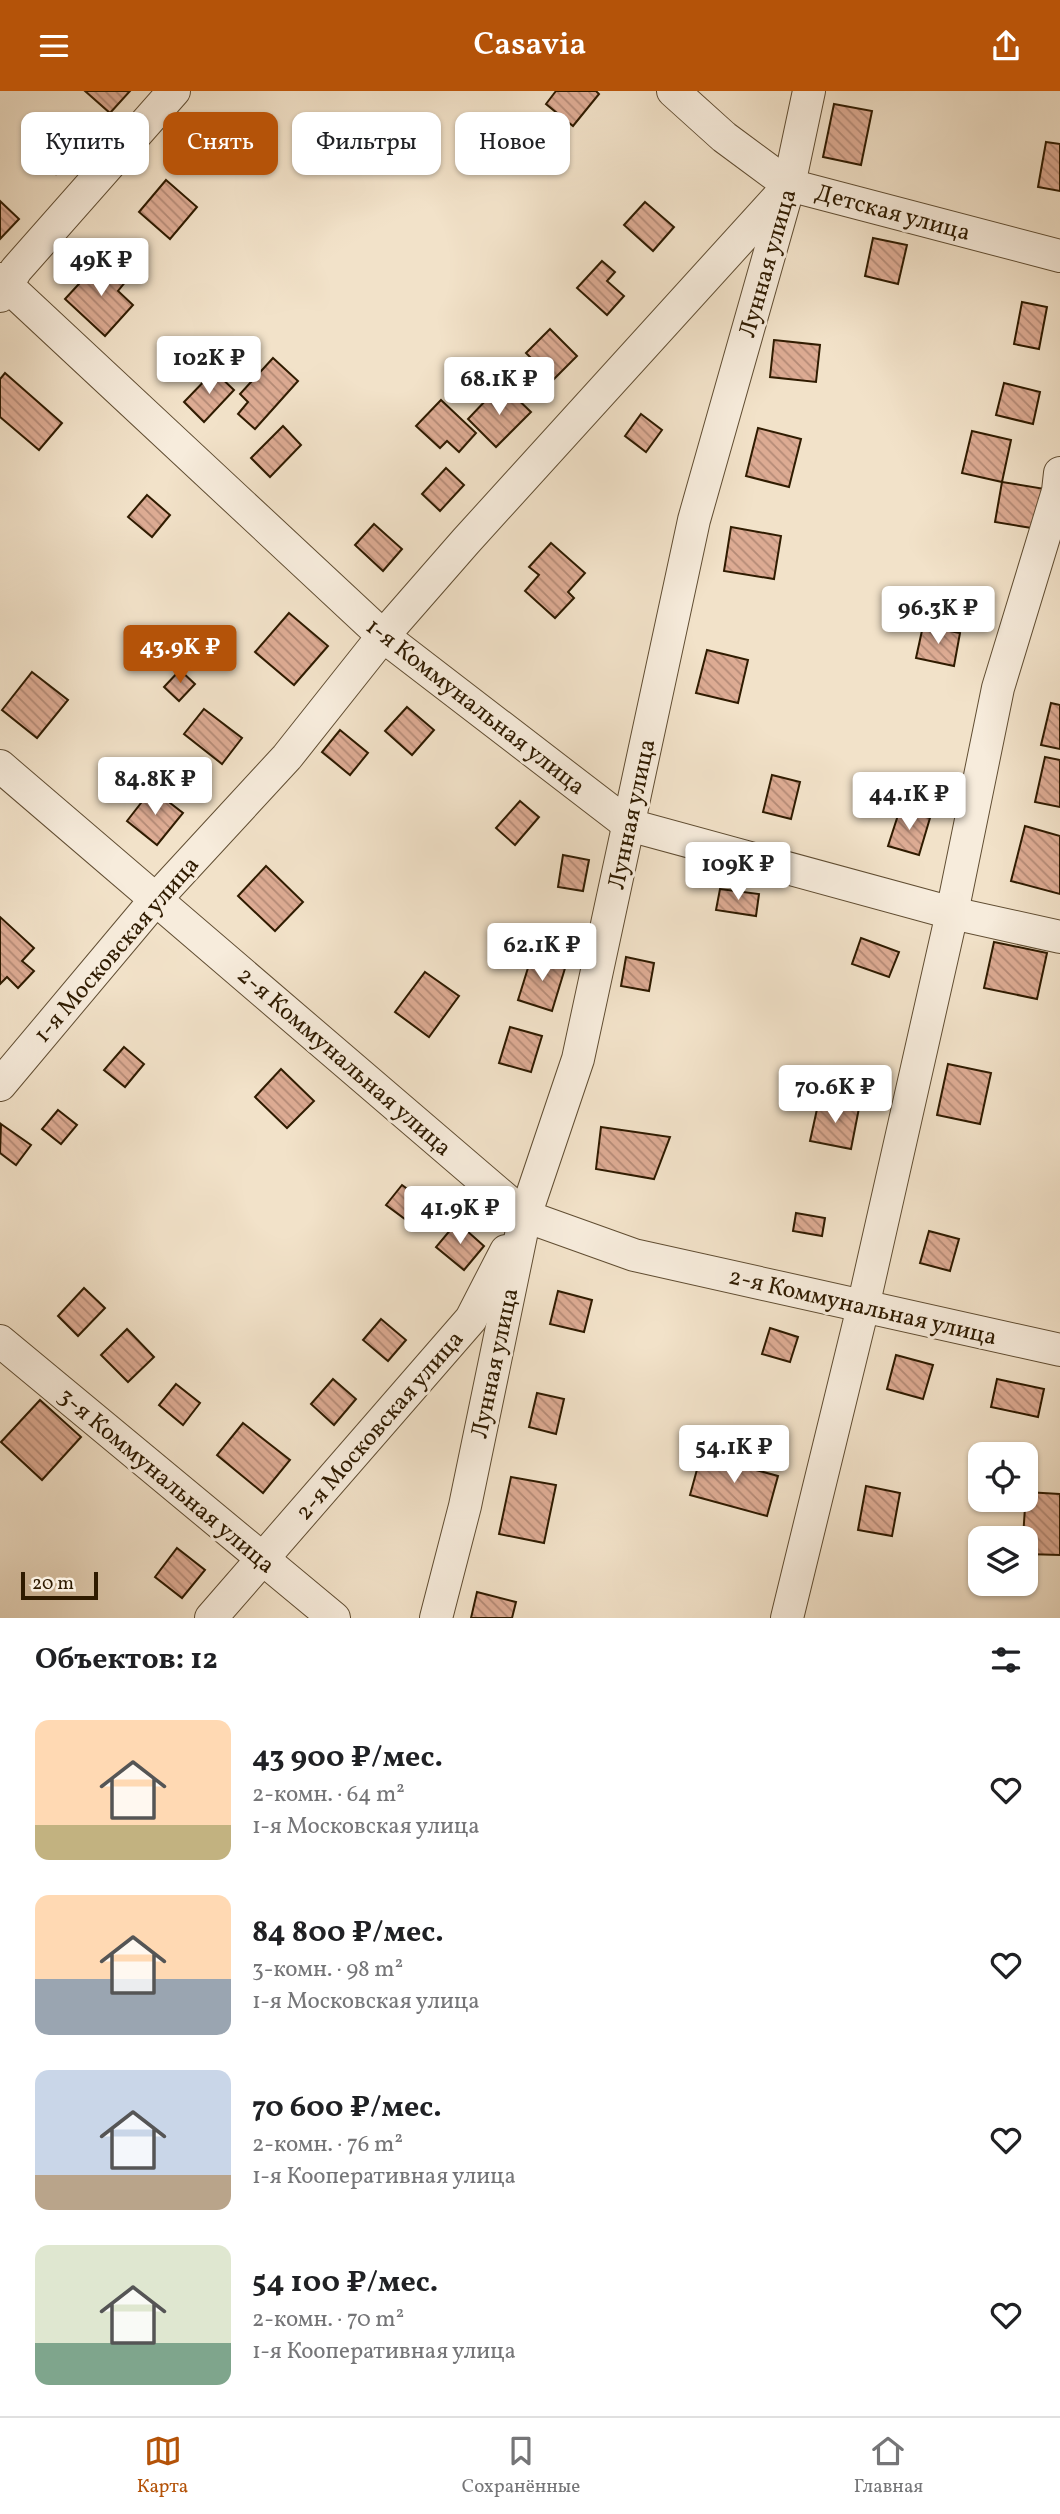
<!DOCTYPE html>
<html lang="ru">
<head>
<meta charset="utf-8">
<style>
  :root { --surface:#fff; --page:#f2f2f2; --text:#202124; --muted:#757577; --line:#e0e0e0; --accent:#b45309 }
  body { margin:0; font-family:Vollkorn,serif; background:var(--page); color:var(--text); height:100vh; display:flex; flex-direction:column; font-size:26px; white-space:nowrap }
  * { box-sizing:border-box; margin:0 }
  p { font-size:23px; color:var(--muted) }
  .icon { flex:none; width:38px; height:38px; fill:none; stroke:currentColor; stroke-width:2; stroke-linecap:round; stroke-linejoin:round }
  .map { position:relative; height:1527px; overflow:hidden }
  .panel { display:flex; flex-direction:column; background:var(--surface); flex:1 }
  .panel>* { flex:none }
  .hud { position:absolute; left:21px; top:21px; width:700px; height:63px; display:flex; gap:14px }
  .fabs { position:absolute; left:968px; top:1351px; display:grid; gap:14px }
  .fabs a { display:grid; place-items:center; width:70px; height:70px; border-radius:14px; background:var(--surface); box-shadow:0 2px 5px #0004; font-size:35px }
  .scale { position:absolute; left:21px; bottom:18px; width:77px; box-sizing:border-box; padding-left:7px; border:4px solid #2f1b00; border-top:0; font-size:19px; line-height:24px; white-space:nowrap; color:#2f1b00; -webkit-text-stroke:5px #f7ecdc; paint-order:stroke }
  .price { position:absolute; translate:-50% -60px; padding:0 16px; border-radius:7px; background:#fff; color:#222; font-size:23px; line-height:46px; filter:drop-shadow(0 2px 4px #0008) }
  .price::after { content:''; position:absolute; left:50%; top:42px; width:21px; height:16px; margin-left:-10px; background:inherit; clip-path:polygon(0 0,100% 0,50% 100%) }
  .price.current { background:var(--accent); color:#fff }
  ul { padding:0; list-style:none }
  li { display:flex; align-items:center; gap:21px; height:175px; padding:0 35px }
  li span { display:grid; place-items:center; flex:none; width:196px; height:140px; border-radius:14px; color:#555 }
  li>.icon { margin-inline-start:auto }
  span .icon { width:84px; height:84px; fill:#fffc; stroke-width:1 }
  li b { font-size:30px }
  h2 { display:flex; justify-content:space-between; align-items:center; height:84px; padding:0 35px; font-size:30px }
  .pill { padding:0 24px; border-radius:14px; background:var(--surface); box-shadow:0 2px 5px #0004; font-size:24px; line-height:63px }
  .pill.current { background:var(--accent); color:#fff }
  header { display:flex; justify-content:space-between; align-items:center; height:91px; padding:0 35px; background:var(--accent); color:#fff; font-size:32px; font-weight:600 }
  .tabs { display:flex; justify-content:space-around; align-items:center; height:98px; border-top:2px solid var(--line); background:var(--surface); font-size:19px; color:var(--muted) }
  .tabs a { display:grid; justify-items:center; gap:4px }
  .tabs .current { color:var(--accent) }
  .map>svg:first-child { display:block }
  .building { fill:url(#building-back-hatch); stroke:#2f1b00; stroke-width:2 }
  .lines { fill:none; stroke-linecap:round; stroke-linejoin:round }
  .minor-casing { stroke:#604d32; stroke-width:34 }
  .minor { stroke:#f7ecdc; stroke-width:32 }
  .labels { text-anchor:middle; stroke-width:6; stroke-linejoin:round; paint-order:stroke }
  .street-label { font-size:24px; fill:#2f1b00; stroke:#f7ecdc }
</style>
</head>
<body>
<header><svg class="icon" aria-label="menu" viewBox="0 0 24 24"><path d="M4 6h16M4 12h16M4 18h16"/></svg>Casavia<svg class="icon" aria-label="share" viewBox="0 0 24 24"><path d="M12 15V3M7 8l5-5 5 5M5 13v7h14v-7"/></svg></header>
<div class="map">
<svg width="1060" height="1527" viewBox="0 0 1060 1527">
  <defs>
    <pattern id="building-back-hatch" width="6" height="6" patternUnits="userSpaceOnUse" patternTransform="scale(1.75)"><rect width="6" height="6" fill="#ddab93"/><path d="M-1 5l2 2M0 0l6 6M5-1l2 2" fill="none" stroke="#b48a76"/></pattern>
  </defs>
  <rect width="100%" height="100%" fill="#f2e2c9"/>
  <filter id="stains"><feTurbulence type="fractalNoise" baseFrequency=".00286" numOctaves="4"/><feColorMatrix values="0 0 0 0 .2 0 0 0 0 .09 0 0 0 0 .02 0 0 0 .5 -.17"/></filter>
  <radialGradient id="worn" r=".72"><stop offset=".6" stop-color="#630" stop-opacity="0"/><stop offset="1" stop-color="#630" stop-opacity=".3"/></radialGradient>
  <g class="building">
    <polygon points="85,0 130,0 110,22"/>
    <polygon points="556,0 596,0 599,3 573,35 546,13"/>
    <polygon points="834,13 872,20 861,74 823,66"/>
    <polygon points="45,31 77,61 56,83 24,53"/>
    <polygon points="225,31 252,53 230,79 204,58"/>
    <polygon points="1046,51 1060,53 1060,100 1038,96"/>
    <polygon points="166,89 197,116 170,148 139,121"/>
    <polygon points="0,110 19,128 0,148"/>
    <polygon points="645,111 674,136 653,160 624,134"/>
    <polygon points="873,147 907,154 898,193 865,185"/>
    <polygon points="102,168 126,190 118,200 133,214 105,245 65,208"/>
    <polygon points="602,170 615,181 607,190 624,205 607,224 577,197"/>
    <polygon points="1022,211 1047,216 1039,258 1014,253"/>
    <polygon points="550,238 577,265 553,289 526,262"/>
    <polygon points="774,249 820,254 816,291 770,286"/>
    <polygon points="273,267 298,290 255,338 238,323 248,311 240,303"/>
    <polygon points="214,280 234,299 204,331 184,311"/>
    <polygon points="5,282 62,332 39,359 0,326 0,288"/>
    <polygon points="1004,292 1040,301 1033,333 996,324"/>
    <polygon points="508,299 531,321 496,356 468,328 488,307 494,313"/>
    <polygon points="441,309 476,342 459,361 447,350 440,357 416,335"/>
    <polygon points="641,323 662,339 646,361 625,345"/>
    <polygon points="283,335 301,354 270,386 251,367"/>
    <polygon points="758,337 801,348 789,396 746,385"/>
    <polygon points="972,340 1011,349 1002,391 962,382"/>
    <polygon points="446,377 464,394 440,420 422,403"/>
    <polygon points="1002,391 1045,398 1038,438 995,431"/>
    <polygon points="147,404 170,424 152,446 128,426"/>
    <polygon points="374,433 402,458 383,480 355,454"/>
    <polygon points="731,436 781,445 774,488 724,480"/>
    <polygon points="551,452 585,482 568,501 574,507 555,527 525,500 539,484 529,476"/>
    <polygon points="289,522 328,555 294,594 255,561"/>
    <polygon points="923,535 960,542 954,575 916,567"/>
    <polygon points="707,559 748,569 738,612 696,602"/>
    <polygon points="180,579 195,593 179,610 164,596"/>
    <polygon points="32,581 68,609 37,647 2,619"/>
    <polygon points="1051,612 1060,614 1060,658 1041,654"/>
    <polygon points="407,616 434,639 412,664 385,640"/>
    <polygon points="204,618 242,647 222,673 184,643"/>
    <polygon points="340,639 368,662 350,684 322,661"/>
    <polygon points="1045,666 1060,669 1060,716 1035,711"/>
    <polygon points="772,684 800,691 791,728 763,721"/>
    <polygon points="152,698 183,722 157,754 127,730"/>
    <polygon points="520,710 539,726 515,754 496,737"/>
    <polygon points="900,718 930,727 919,764 888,755"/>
    <polygon points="1025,735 1060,745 1060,803 1011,790"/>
    <polygon points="563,764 589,769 583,800 558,796"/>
    <polygon points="266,775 303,811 275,840 238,805"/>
    <polygon points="720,798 759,803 756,825 716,819"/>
    <polygon points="0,826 34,857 22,870 34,880 18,897 7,886 0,893"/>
    <polygon points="861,847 899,861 889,886 852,873"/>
    <polygon points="994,851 1047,862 1037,908 984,897"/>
    <polygon points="532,864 566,874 552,920 518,909"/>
    <polygon points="626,866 654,872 649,900 621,895"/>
    <polygon points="425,881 459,905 429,946 395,921"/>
    <polygon points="510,936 542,945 531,981 499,972"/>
    <polygon points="124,956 144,973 125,996 104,979"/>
    <polygon points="948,973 991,982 980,1033 937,1024"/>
    <polygon points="281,978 314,1010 287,1037 255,1006"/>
    <polygon points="819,1009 859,1017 851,1058 810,1050"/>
    <polygon points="58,1019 77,1034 61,1053 42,1038"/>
    <polygon points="1,1033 31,1054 16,1074 0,1062"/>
    <polygon points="601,1036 670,1046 654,1088 596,1078"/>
    <polygon points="402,1094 428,1113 413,1134 386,1114"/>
    <polygon points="796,1122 825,1127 822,1145 793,1140"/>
    <polygon points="457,1131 484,1155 464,1179 436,1156"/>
    <polygon points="929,1140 959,1148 950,1180 920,1172"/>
    <polygon points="84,1197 105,1217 78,1245 58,1225"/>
    <polygon points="558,1200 592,1209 584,1241 550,1233"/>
    <polygon points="381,1228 406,1249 388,1270 363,1249"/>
    <polygon points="770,1237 798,1246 790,1271 762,1263"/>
    <polygon points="127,1238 154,1266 128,1291 101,1264"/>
    <polygon points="896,1264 933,1274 923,1308 887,1298"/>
    <polygon points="333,1288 356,1308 334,1334 311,1313"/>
    <polygon points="997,1288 1044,1298 1038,1326 991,1316"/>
    <polygon points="176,1293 200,1312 183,1334 159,1314"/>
    <polygon points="537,1302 564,1308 556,1343 529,1336"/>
    <polygon points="40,1309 81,1346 42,1389 1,1351"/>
    <polygon points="243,1332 290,1369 263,1402 217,1364"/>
    <polygon points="701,1364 778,1385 767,1425 690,1404"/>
    <polygon points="511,1386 556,1394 544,1452 499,1443"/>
    <polygon points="866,1395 900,1402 892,1445 858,1439"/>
    <polygon points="1026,1401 1060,1403 1060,1464 1026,1463 1026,1447 1023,1447"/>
    <polygon points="177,1457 205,1479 182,1507 155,1486"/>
    <polygon points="477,1501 516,1511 512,1527 471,1527"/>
  </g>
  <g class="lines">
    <defs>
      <g id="minor">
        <polyline points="673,0 724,46 789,94 1060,165"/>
        <polyline points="0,188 383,545 629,734 952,822 1060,846"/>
        <polyline points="0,205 16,179 174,0"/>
        <polyline points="0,675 525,1125 634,1164 1060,1259"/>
        <polyline points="0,994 156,808 287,666 383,545 466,450 784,100"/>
        <polyline points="0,1250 334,1527"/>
        <polyline points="211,1527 471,1228 506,1160"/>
        <polyline points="436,1527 465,1415 525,1125 578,968 694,429 789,94 809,0"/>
        <polyline points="787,1527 863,1216 952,822 998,597 1058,400 1060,382"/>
      </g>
    </defs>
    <use href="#minor" class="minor-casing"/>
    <use href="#minor" class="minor"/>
  </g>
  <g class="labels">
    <g class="street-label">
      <text transform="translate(893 121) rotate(15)" y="8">Детская улица</text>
      <text transform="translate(767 172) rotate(-74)" y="8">Лунная улица</text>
      <text transform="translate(476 615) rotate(38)" y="8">1-я Коммунальная улица</text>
      <text transform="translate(631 723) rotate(-78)" y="8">Лунная улица</text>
      <text transform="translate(116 858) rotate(-49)" y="8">1-я Московская улица</text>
      <text transform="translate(345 970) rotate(41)" y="8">2-я Коммунальная улица</text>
      <text transform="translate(863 1215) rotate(13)" y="8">2-я Коммунальная улица</text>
      <text transform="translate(494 1272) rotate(-78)" y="8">Лунная улица</text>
      <text transform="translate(379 1334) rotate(-49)" y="8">2-я Московская улица</text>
      <text transform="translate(167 1389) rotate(40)" y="8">3-я Коммунальная улица</text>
    </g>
  </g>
  <rect width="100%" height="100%" filter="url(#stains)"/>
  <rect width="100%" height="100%" fill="url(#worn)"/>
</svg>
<div class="fabs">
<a><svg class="icon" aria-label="locate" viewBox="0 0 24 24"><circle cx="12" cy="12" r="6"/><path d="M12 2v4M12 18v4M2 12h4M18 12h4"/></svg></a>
<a><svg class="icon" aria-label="layers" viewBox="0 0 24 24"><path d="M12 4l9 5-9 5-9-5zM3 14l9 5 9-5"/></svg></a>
</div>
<div class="scale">20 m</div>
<b class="price" style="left:101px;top:207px">49K ₽</b>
<b class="price" style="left:209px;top:305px">102K ₽</b>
<b class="price" style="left:499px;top:326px">68.1K ₽</b>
<b class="price" style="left:938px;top:555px">96.3K ₽</b>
<b class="price current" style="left:180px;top:594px">43.9K ₽</b>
<b class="price" style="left:155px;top:726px">84.8K ₽</b>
<b class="price" style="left:909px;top:741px">44.1K ₽</b>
<b class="price" style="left:738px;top:811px">109K ₽</b>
<b class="price" style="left:542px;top:892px">62.1K ₽</b>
<b class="price" style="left:835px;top:1034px">70.6K ₽</b>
<b class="price" style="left:460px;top:1155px">41.9K ₽</b>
<b class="price" style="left:734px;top:1394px">54.1K ₽</b>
<div class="hud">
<a class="pill">Купить</a>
<a class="pill current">Снять</a>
<a class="pill">Фильтры</a>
<a class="pill">Новое</a>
</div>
</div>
<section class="panel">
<h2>Объектов: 12<svg class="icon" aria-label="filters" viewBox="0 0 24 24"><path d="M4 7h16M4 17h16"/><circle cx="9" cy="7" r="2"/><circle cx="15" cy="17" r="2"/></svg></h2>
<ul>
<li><span style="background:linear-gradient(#ffd9b3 75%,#c2b280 0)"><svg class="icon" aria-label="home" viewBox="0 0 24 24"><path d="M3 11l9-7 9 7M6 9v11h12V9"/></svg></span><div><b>43 900 ₽/мес.</b><p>2-комн. · 64 m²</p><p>1-я Московская улица</p></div><svg class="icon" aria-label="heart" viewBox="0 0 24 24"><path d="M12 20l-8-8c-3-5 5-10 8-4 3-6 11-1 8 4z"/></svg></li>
<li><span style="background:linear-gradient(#ffd9b3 60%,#9aa5b1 0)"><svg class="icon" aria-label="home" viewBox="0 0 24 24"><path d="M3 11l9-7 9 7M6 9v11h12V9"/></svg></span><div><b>84 800 ₽/мес.</b><p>3-комн. · 98 m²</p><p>1-я Московская улица</p></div><svg class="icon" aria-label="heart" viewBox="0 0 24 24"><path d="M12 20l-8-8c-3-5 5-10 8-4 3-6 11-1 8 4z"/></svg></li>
<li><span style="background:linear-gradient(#c9d6e8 75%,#b9a48a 0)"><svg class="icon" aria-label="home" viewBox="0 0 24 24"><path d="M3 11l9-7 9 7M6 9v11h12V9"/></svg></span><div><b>70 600 ₽/мес.</b><p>2-комн. · 76 m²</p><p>1-я Кооперативная улица</p></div><svg class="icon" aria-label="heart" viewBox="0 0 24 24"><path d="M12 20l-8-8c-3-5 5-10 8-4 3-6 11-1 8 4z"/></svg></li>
<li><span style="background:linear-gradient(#dfe7d0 70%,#7fa58c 0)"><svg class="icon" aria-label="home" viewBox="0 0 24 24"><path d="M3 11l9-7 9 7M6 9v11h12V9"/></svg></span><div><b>54 100 ₽/мес.</b><p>2-комн. · 70 m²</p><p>1-я Кооперативная улица</p></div><svg class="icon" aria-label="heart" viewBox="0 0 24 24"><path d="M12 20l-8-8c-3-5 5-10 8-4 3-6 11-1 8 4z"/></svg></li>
</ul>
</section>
<nav class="tabs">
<a class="current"><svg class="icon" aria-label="map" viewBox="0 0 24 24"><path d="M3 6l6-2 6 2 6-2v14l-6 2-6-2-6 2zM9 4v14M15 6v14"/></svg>Карта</a>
<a><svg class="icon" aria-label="saved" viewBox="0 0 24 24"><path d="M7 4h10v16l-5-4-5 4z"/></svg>Сохранённые</a>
<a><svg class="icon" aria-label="home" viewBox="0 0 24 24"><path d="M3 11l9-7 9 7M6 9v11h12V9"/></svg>Главная</a>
</nav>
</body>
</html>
